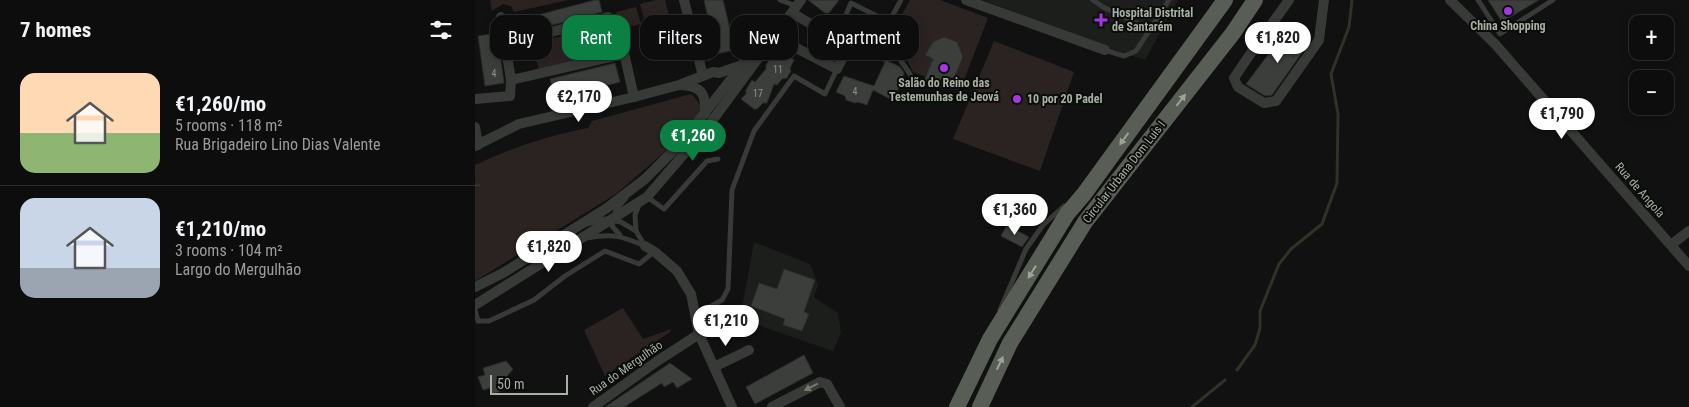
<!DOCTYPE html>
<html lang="en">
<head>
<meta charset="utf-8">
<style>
  :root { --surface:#0c0d0c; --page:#1a1b1a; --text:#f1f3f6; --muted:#9a9c9d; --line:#2c2d2d; --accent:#0b8043 }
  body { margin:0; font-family:"Roboto Condensed",sans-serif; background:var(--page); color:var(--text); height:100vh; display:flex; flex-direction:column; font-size:19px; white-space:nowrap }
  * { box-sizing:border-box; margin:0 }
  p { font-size:16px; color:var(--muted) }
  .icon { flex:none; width:28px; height:28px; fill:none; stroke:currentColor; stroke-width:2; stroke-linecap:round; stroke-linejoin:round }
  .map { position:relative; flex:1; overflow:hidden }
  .panel { display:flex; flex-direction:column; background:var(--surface); width:475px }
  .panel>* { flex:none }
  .top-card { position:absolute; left:15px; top:15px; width:475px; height:45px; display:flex; gap:10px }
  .buttons { position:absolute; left:1154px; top:15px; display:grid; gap:10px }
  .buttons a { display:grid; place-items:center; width:45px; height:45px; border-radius:10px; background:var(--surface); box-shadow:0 2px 12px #0003,0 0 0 1px var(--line); font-size:25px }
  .scale { position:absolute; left:15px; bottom:12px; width:78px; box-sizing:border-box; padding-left:5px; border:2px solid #a7b1a2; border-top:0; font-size:14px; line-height:18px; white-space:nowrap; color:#a7b1a2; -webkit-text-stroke:4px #0b0c0b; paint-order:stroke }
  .price { position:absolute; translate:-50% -42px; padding:0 11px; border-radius:18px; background:#fff; color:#222; font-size:16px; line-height:32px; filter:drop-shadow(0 1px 2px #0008) }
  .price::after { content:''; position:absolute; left:50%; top:30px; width:15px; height:11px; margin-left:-8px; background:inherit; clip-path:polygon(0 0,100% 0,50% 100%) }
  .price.selected { background:var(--accent); color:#fff }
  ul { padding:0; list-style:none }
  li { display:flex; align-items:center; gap:15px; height:125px; padding:0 20px }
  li+li { border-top:1px solid var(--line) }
  li span { display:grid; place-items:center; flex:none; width:140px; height:100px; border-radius:15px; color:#555 }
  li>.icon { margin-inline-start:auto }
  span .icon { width:60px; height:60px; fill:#fffc; stroke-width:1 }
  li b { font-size:21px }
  h2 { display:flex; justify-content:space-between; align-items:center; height:60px; padding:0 20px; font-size:21px }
  .chip { padding:0 18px; border-radius:15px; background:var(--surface); box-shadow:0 2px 12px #0003,0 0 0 1px var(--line); font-size:18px; line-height:45px }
  .chip.selected { background:var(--accent); color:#fff }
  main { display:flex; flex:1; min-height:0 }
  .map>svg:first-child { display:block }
  .built { fill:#1c1e1c }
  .green { fill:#2a2322 }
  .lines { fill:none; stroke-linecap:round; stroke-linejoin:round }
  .stream { stroke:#2e3327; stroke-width:3 }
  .building { fill:#3b3e3a; stroke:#2a2d2a }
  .service { stroke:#373a36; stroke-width:5 }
  .minor { stroke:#373a36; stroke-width:10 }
  .trunk { stroke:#585d55; stroke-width:16 }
  .oneway { fill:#9ba496 }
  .oneway2 { fill:#757b71 }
  .poi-dot { fill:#a337e1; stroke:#0b0c0b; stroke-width:2 }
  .labels { text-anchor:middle; stroke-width:4; stroke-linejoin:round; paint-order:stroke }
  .number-label { font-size:10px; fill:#8c9488 }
  .poi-label { font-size:12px; font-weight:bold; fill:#a7b1a2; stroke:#0b0c0b; text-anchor:start }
  .street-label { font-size:12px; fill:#a7b1a2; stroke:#0b0c0b }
</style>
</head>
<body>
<main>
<section class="panel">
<h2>7 homes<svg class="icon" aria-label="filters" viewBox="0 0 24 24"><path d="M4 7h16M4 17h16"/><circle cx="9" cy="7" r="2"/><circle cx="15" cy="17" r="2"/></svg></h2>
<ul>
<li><span style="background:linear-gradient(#ffd9b3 60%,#8fb573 0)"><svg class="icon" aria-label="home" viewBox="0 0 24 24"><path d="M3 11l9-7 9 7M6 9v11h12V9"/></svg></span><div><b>€1,260/mo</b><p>5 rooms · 118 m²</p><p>Rua Brigadeiro Lino Dias Valente</p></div></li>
<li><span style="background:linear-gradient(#c9d6e8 70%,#9aa5b1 0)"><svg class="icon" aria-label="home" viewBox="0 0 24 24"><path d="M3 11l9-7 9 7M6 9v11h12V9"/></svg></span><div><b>€1,210/mo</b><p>3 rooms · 104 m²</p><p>Largo do Mergulhão</p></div></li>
</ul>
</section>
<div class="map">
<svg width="1214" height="407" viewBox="0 0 1214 407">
  <rect width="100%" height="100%" fill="#101110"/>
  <g class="built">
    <polygon points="508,0 703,0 670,60 611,40"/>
    <polygon points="279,242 335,264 343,285 339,297 363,313 366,333 358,351 265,319"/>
  </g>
  <g class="green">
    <polygon points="15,0 94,0 39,12 36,6 28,4 17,11"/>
    <polygon points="181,0 190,0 199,34 175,40 165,4"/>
    <polygon points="435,0 465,0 513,18 485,90 469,88 474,77 479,78 488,57 469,37 458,42 450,55 458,59 451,77 438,72 433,62 424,20"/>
    <polygon points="161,7 166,24 145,29 141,12"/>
    <polygon points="141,24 146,50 64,70 56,43"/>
    <polygon points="519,41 599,72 565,171 478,139"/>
    <path d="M 216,94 C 228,105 227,108 223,123 L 141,194 L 0,281 L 0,165 C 38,147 72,136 113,128 L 117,121 Z"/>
    <polygon points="148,308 168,339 196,329 195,332 130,376 109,330"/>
  </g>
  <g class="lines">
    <g class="stream">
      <polyline points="0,185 4,185"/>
      <polyline points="762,370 780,345 785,328 785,311 804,264 816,249 847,224 862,183 863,114 856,74 874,27 877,0"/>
      <polyline points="717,407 750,380"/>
    </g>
  </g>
  <g class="building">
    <polygon points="120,0 124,0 127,12 62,29 59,16"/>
    <polygon points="229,0 248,0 260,50 241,54"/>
    <polygon points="333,0 364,0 354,13 350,13"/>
    <polygon points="1013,0 1064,0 1027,22"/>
    <polygon points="814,27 833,44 797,95 790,96 771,84"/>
    <polygon points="391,31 400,35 403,33 412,37 412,41 418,44 419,49 413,61 425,67 429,73 422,92 419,93 415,99 398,90 392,105 383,102 380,103 371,100 370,96 361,92 369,76 399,86 410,62 391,53 390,50 383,47"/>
    <polygon points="22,33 29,83 10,86 3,36"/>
    <polygon points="469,37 482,42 488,57 479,78 474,77 469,88 449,81 458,59 450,55 458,42"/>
    <polygon points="306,51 319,60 315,68 316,71 312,78 307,79 302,85 299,84 292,103 288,103 282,109 279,109 266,99 271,94 271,90 277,80 280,82 291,69 291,65 297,56 300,57"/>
    <polygon points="140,63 145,82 80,98 75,79"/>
    <polygon points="532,225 554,237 547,247 526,236"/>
    <polygon points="309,269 340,280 329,312 334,314 327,331 308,325 310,319 276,306 284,283 302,289"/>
    <polygon points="329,355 338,373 280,404 271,387"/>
    <polygon points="31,361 38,369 29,380 32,389 17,394 15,388 8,390 3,377 10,375 8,368"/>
    <polygon points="195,363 217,379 202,388 198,382 189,387 187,383 149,407 130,407"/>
  </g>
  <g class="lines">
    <g class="service">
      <polyline points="305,0 321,6"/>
      <polyline points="618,0 628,7 676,30"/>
      <polyline points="1003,0 1025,34 1078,0"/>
      <polyline points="414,22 421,37 426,61 435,74"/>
      <polyline points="361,38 376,3 414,22 426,0"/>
      <polyline points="630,50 649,56 661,51 694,0"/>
      <polyline points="172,197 189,209 232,161 243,159"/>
      <polyline points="112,224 129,219 146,222 161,231 170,246"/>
      <polyline points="161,231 160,215 164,205"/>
      <polyline points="145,235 137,226 141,209 151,198"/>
      <path d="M 112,238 C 138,233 146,236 170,246"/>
      <polyline points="0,310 3,321 14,321 59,300 90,276 130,251 164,264 179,252"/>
      <polyline points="525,310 551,249 568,225 589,206"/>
      <polyline points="220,315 247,300 253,289 257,190 279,131 319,76 350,94 362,69"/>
    </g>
    <g class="minor">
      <polyline points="209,0 228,76"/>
      <polyline points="491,0 630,50"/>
      <polyline points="814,0 778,50 759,78 763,87 789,103 801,101 844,40 849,0"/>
      <polyline points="975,0 1020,44 1214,266"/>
      <polyline points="300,37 362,69 374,46 317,13"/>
      <polyline points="31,44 133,17 142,22 159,97"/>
      <polyline points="36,80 149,54"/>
      <path d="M 205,85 C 227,86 231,93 230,114"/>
      <polyline points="0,99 35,96 36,80 26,17"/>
      <polyline points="0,127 3,145"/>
      <polyline points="0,146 44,124 159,97 204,85 238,72 244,73 267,65"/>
      <polyline points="1196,245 1214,231"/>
      <polyline points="170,246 180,252 202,271 216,294 224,334 257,407"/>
      <polyline points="0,287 28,273 132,208 170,179 207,142 267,65 282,53"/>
      <polyline points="0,305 172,197 234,125 326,0"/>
      <polyline points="239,367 274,350"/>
      <polyline points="118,407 181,362 224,334"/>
      <polyline points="297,407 345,382 352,384 365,407"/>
    </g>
    <g class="trunk">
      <polyline points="482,407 515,339 592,214 609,194 750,0"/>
      <polyline points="505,407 535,343 610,222 758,33 780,0"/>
    </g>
  </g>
  <defs><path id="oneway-solid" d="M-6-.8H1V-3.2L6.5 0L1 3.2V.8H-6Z" transform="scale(1.25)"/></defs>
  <g class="oneway">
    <use href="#oneway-solid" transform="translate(706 100) rotate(-52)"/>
    <use href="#oneway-solid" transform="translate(649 139) rotate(126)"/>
    <use href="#oneway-solid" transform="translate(557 272) rotate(122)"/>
    <use href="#oneway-solid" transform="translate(525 363) rotate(-65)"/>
  </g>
  <use class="oneway2" href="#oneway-solid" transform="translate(336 387) rotate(153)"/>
  <g class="poi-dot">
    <circle cx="1033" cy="11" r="5"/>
    <path d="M623.5 12.5h5v5h5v5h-5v5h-5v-5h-5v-5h5z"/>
    <circle cx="469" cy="68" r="5"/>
    <circle cx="542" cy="99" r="5"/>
  </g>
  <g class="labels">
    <g class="number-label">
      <text x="303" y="73">11</text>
      <text x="19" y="77">4</text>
      <text x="380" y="95">4</text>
      <text x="283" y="97">17</text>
    </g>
    <g class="poi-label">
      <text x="637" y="17">Hospital Distrital<tspan x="637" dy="14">de Santarém</tspan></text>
      <text x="1033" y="30" text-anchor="middle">China Shopping</text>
      <text x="469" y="87" text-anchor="middle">Salão do Reino das<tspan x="469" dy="14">Testemunhas de Jeová</tspan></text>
      <text x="552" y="103">10 por 20 Padel</text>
    </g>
    <g class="street-label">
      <text transform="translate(649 172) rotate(-52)" y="4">Circular Urbana Dom Luís I</text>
      <text transform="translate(1165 190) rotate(49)" y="4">Rua de Angola</text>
      <text transform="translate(151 368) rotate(-35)" y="4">Rua do Mergulhão</text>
    </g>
  </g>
</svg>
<div class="buttons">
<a>+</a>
<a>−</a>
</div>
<div class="scale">50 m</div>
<b class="price" style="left:803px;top:64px">€1,820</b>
<b class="price" style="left:104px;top:123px">€2,170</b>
<b class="price" style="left:1087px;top:140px">€1,790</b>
<b class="price selected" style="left:218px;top:162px">€1,260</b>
<b class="price" style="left:540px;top:236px">€1,360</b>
<b class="price" style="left:74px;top:273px">€1,820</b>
<b class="price" style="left:251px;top:347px">€1,210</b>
<div class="top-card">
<a class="chip">Buy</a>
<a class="chip selected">Rent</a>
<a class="chip">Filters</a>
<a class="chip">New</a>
<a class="chip">Apartment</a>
</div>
</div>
</main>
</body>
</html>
